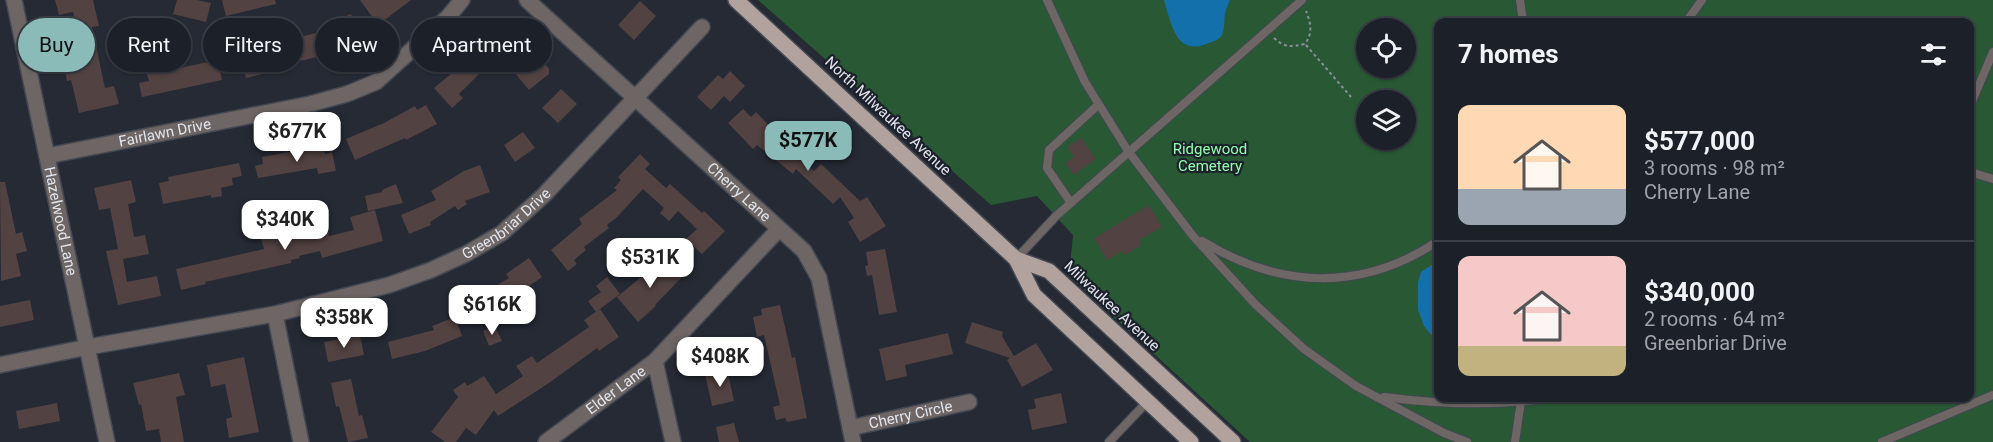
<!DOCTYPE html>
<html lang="en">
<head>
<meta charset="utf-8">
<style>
  :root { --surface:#1c2028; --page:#292d34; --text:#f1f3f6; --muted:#a0a3a8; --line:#3a3e45; --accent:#8bbbb9 }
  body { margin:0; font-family:Roboto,sans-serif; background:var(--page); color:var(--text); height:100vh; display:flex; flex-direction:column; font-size:22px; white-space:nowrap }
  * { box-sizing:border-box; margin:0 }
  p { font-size:20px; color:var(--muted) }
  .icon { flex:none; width:33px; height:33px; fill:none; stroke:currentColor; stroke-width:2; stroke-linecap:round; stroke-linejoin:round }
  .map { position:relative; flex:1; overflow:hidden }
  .panel { position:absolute; left:1434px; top:18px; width:540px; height:384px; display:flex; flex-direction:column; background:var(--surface); border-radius:12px; box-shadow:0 2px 4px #0004,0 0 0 2px var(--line) }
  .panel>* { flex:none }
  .hud { position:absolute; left:18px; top:18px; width:570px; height:54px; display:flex; gap:12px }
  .controls { position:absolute; left:1356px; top:18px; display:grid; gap:12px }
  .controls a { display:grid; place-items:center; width:60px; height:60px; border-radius:50%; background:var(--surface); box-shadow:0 2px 4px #0004,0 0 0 2px var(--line); font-size:30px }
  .price { position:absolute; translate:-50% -51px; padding:0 14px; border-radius:12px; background:#fff; color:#222; font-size:20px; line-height:39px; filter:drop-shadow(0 2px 3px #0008) }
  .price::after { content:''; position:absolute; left:50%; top:36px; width:18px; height:14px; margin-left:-9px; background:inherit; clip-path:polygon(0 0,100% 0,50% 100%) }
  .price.selected { background:var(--accent); color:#111 }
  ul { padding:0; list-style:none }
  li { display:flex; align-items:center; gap:18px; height:150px; padding:0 24px }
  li+li { border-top:2px solid var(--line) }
  li span { display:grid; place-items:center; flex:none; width:168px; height:120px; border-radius:12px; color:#555 }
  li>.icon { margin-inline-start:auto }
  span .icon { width:72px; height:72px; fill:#fffc; stroke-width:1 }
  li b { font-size:26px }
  h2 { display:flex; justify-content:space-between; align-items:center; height:72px; padding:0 24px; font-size:26px }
  .pill { padding:0 21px; border-radius:27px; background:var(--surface); box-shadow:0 2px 4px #0004,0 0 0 2px var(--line); font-size:21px; line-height:54px }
  .pill.selected { background:var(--accent); color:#111 }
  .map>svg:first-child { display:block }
  .green { fill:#285934; fill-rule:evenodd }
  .water { fill:#1370aa }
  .building { fill:#524241 }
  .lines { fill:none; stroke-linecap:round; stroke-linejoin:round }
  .service-casing { stroke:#434852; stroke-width:10 }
  .minor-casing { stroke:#434852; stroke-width:18 }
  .primary-casing { stroke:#434852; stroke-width:18 }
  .path { stroke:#8c909a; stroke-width:2; stroke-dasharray:3 3; stroke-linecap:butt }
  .service { stroke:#6d6664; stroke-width:8 }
  .minor { stroke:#6d6664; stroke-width:15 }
  .primary { stroke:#b1a29d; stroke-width:15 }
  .labels { text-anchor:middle; stroke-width:4.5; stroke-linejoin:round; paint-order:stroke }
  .street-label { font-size:15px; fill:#e2e5ed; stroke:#1c202b }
  .park-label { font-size:15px; fill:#92feab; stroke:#1c202b }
</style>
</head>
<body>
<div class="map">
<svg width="1993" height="442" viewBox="0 0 1993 442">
  <rect width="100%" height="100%" fill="#252a35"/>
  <path class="green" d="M 758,0 L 1993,0 L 1993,442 L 1250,442 L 1069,276 L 1073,235 L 1037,196 L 991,205 ZM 1438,22 L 1970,22 L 1970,398 L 1438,398 ZM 1366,28 L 1406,28 L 1406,68 L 1366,68 ZM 1366,100 L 1406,100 L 1406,140 L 1366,140 Z"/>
  <g class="water">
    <path d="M 1164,0 L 1230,0 C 1228,4 1226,9 1225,13 C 1224,19 1225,26 1223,32 C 1221,39 1215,41 1209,43 C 1176,58 1171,23 1164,0 Z"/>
    <polygon points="1438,261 1438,343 1424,326 1418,310 1418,282 1421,272"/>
  </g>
  <g class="building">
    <polygon points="55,0 93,0 99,26 92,27 105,88 114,86 119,104 79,113 71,80 67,81 60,45 80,41 73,12 59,15"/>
    <polygon points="177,0 197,0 211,3 206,22 173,14"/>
    <polygon points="222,0 275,0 276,4 226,16"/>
    <polygon points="360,0 411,0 378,25"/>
    <polygon points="640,1 656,16 634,40 618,25"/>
    <polygon points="351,14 363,40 330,54 269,68 270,72 246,78 240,54 228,57 224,43 246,38 249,49 256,47 258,55 280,49 278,42 325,31 323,26"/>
    <polygon points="495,23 526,56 534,50 549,69 549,74 529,90 499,54 459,94 463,98 452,108 434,88 469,59 465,55"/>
    <polygon points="218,60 222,80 142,97 139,83 149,81 147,74 153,73 151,65 163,63 165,71"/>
    <polygon points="730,71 745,86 730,102 724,96 711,110 697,97 718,75 723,79"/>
    <polygon points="561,89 577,104 558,123 542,108"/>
    <polygon points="426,105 437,124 406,140 405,138 355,160 346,139 384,123 415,106 417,110"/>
    <polygon points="743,109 751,117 756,112 780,137 782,135 802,152 797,158 814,171 821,164 860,201 867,197 886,226 860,242 848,222 854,218 840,197 833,204 796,169 793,174 757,145 753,149 728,123"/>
    <polygon points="523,132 535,148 515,162 504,145"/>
    <polygon points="1081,138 1096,159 1074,175 1065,163 1074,157 1067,147"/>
    <polygon points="323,146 325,154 332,152 336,171 318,174 317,168 258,178 255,166 263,164 262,157"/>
    <polygon points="640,154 650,164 645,169 666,188 670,184 702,213 704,211 725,231 702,254 686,239 697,229 678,211 669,221 660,213 664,208 643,189 617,217 607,225 609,228 584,247 586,250 574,260 577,264 568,271 551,250 582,224 579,219 617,190 614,188 621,180 618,177"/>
    <polygon points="239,163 242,176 232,178 233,185 221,188 222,196 211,198 211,195 163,204 159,183 169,181 168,177"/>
    <polygon points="480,165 490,192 465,201 467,204 458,210 455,206 430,222 431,225 409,234 401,215 436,200 431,191 464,171"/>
    <polygon points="131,180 136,202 128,204 134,237 145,235 149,254 123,259 127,282 157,276 161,296 118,305 106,251 118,249 110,208 99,210 94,188"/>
    <polygon points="0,182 5,182 16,234 22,232 27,251 16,254 21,276 1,281"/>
    <polygon points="396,184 403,203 368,211 365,196 382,192 382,190"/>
    <polygon points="1149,205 1162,227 1139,240 1142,245 1125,255 1123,251 1107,260 1094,238"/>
    <polygon points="375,210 383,241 322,258 320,251 299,256 300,258 291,260 291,263 205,282 206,284 181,290 176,269 264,249 261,237 293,230 294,233 327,226 329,236 354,230 350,217"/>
    <polygon points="649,239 660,249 651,259 640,250"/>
    <polygon points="885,249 897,312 879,315 872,275 867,276 865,266 868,265 866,252"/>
    <polygon points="660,255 682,277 655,305 656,306 638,322 617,297 646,273 644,271"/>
    <polygon points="529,258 542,277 508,301 509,303 488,316 477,297 509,278 506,274"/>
    <polygon points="607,277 620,294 596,312 588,301 601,292 596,286"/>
    <polygon points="30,300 34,320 0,327 0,306"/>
    <polygon points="780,305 792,358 795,357 807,418 787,422 785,418 776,420 773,407 780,405 764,335 757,337 753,317 762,315 761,309"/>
    <polygon points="600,309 619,337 599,351 597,348 549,383 498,416 494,410 476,435 466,428 456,442 445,442 431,432 458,397 453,390 465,382 467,386 484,376 496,394 523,376 516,366 532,356 537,363 589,327 584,320"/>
    <polygon points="455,317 462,336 425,351 392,359 388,342 434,330 432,326"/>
    <polygon points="972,322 1003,332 1002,336 1014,356 1036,343 1053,370 1022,387 1007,360 1010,358 965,343"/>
    <polygon points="495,326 502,341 489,346 483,331"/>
    <polygon points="948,333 953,354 905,365 907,376 886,381 879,349"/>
    <polygon points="360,335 364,355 328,362 324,342"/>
    <polygon points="244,357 259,432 229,438 226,419 232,417 225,384 211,387 207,365"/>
    <polygon points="727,369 734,401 712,406 705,374"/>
    <polygon points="179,373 185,395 176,397 184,442 161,442 159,429 146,431 141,404 139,405 133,383"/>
    <polygon points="351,379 359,416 362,415 368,438 348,442 339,406 336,407 331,383"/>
    <polygon points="1061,393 1067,423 1032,430 1028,410 1036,408 1034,399"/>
    <polygon points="57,403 60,421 19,429 16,411"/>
    <polygon points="734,423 739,442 719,442 716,427"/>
  </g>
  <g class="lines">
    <defs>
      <g id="service">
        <polyline points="1047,0 1085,82 1128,151 1193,236 1256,305 1304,349 1356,386 1444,433 1467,442"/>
        <polyline points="1520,0 1523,22"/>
        <polyline points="1686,22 1702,0"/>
        <polyline points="1970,106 1993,52"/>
        <polyline points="1970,172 1993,179"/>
        <polyline points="1071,203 1047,168 1049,150 1098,105"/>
        <path d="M 1202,241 C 1280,289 1362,292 1438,241"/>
        <polyline points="1016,259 1056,216 1302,0"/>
        <path d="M 1384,397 C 1437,404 1496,406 1550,398"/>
        <polyline points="1109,442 1147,402"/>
        <polyline points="1515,442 1521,401"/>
        <polyline points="1882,442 1993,395"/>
      </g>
      <g id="minor">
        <path id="s1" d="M 14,0 L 107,442"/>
        <path id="s2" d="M 527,0 L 804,251 L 819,278 L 853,442"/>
        <path id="s3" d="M 47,156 L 310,104 L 347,94 L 376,82 L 448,17 L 462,0"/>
        <polyline points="275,314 301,442"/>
        <polyline points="655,361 673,442"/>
        <path id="s4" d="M 0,365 L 88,347 L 275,314 L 389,285 L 431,270 L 466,254 L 502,233 L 544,195 L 702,27"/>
        <path id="s5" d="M 850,428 L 969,402"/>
        <path id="s6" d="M 546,442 L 655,361 L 779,229"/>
      </g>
      <g id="primary">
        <polyline points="736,0 1016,259 1034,295 1191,442"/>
        <polyline points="1016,259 1049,271 1233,442"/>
      </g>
    </defs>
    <use href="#service" class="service-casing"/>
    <use href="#minor" class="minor-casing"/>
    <use href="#primary" class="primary-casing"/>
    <g class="path">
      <path d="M 1274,38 C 1285,48 1291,47 1305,44 C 1313,33 1311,23 1306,11"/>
      <polyline points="1306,45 1351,97"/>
    </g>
    <use href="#service" class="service"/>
    <use href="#minor" class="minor"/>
    <use href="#primary" class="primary"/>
  </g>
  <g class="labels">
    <g class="street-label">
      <text transform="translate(888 116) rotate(43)" y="5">North Milwaukee Avenue</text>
      <text dy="5" stroke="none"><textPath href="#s3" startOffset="120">Fairlawn Drive</textPath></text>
      <text dy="5" stroke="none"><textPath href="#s2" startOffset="286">Cherry Lane</textPath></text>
      <text dy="5" stroke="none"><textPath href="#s1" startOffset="226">Hazelwood Lane</textPath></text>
      <text dy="5" stroke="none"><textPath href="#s4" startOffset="531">Greenbriar Drive</textPath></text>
      <text transform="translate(1112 306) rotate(43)" y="5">Milwaukee Avenue</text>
      <text dy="5" stroke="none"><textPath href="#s6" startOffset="87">Elder Lane</textPath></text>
      <text dy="5" stroke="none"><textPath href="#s5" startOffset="62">Cherry Circle</textPath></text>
    </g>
    <g class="park-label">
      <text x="1210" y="154">Ridgewood<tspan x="1210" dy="17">Cemetery</tspan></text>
    </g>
  </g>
</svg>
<div class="controls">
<a><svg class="icon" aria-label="locate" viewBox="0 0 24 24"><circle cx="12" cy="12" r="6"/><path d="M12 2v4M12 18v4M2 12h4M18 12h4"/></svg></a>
<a><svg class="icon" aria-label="layers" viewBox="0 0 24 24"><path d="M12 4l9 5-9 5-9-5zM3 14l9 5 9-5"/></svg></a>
</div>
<b class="price" style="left:297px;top:163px">$677K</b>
<b class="price selected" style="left:808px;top:172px">$577K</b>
<b class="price" style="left:285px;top:251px">$340K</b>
<b class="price" style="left:650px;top:289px">$531K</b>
<b class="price" style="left:492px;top:336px">$616K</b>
<b class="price" style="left:344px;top:349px">$358K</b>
<b class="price" style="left:720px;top:388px">$408K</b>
<div class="hud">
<a class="pill selected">Buy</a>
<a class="pill">Rent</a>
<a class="pill">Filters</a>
<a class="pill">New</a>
<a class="pill">Apartment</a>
</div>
<section class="panel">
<h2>7 homes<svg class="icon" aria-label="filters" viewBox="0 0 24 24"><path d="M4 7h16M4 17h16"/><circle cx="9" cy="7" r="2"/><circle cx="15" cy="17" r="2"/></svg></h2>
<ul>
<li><span style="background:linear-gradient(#ffd9b3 70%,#9aa5b1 0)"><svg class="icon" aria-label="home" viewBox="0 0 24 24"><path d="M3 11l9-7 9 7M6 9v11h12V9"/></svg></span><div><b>$577,000</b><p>3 rooms · 98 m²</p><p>Cherry Lane</p></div></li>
<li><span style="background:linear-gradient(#f6c9c9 75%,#c2b280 0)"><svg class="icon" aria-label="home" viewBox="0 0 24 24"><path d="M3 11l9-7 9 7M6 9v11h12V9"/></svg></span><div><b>$340,000</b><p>2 rooms · 64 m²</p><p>Greenbriar Drive</p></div></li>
</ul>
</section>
</div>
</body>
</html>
